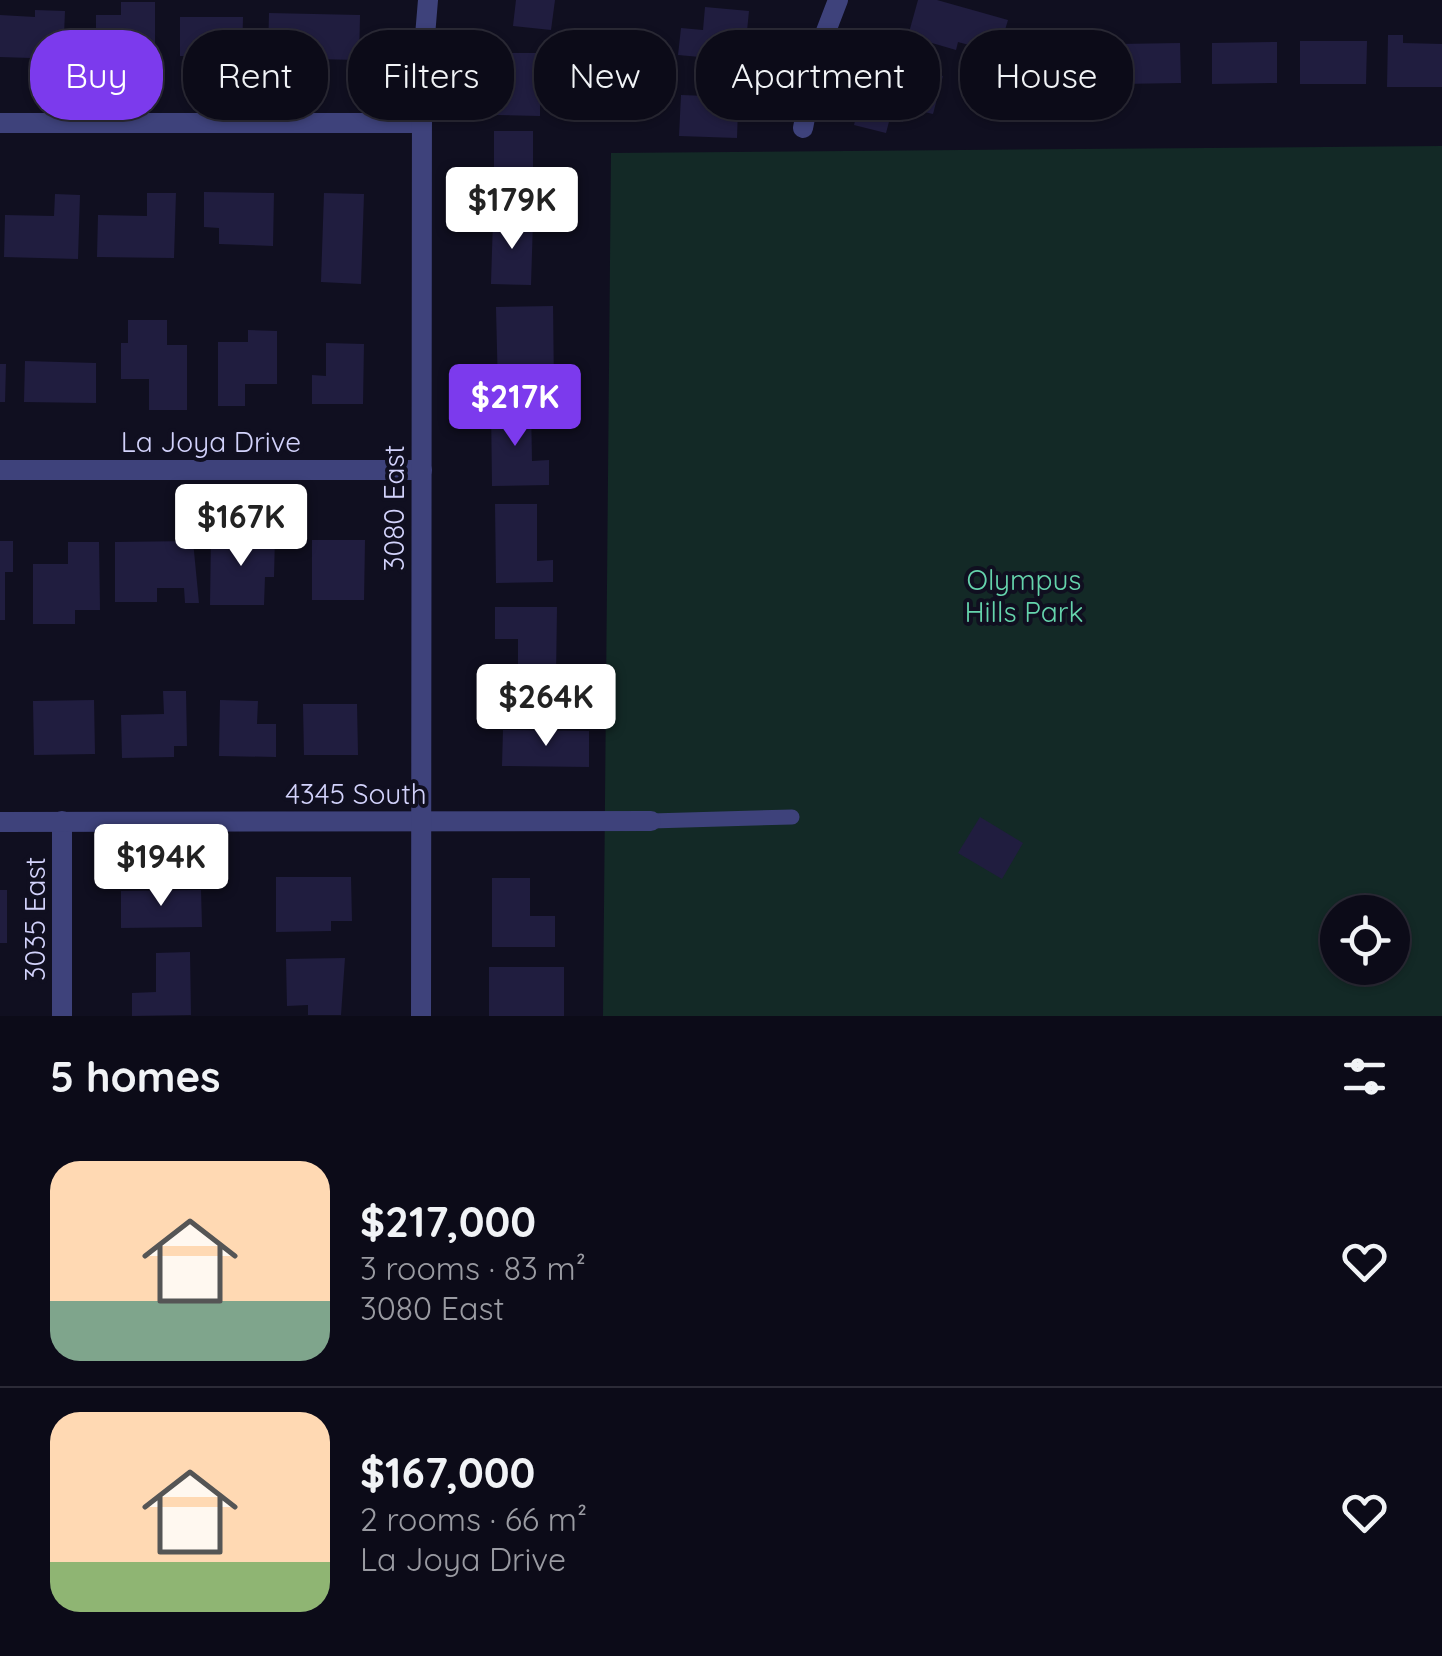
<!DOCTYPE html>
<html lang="en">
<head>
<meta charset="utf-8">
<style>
  :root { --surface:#0c0b18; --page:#151421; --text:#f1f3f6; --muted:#9a9ba2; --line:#2c2b37; --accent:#7c3aed }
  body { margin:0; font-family:Quicksand,sans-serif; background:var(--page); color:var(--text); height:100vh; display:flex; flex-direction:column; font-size:38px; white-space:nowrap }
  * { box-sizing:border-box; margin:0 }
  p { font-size:32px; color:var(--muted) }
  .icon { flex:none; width:55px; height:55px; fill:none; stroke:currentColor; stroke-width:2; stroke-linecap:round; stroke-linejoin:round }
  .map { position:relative; height:1016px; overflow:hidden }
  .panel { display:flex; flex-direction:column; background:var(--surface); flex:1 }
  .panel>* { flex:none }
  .hud { position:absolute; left:30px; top:30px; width:1382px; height:90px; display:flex; gap:20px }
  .buttons { position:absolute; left:1320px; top:895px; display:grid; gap:20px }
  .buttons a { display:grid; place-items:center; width:90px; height:90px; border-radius:50%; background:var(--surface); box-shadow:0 2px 8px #0004,0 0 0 2px var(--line); font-size:50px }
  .price { position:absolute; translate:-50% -85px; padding:0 22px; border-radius:10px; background:#fff; color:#222; font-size:32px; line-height:65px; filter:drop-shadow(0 2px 5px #0008) }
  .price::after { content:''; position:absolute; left:50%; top:60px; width:30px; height:22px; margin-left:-15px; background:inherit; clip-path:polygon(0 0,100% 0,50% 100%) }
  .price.selected { background:var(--accent); color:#fff }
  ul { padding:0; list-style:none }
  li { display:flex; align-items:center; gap:30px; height:250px; padding:0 50px }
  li+li { border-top:2px solid var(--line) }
  li span { display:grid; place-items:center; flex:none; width:280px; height:200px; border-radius:30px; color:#555 }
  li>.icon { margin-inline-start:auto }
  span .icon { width:120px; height:120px; fill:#fffc; stroke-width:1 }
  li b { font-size:42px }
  h2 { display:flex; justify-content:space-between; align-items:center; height:120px; padding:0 50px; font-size:42px }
  .tag { padding:0 35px; border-radius:40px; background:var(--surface); box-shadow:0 2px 8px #0004,0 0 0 2px var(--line); font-size:35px; line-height:90px }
  .tag.selected { background:var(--accent); color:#fff }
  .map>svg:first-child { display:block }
  .green { fill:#132926; fill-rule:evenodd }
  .building { fill:#201d3f }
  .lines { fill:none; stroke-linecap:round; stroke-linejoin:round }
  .service { stroke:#3e427b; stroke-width:15 }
  .minor { stroke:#3e427b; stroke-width:20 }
  .labels { text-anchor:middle; stroke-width:8; stroke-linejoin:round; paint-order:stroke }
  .street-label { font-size:28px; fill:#d2d2fb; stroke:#100f20 }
  .park-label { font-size:28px; fill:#65d4ac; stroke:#100f20 }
</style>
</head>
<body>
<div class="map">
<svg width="1442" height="1016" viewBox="0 0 1442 1016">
  <rect width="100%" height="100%" fill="#100f20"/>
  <path class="green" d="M 1442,146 L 1442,1016 L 603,1016 L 611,153 ZM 1338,912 L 1392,912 L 1392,968 L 1338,968 Z"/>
  <g class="building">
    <polygon points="516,0 555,0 551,30 513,26"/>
    <polygon points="918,0 937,0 1008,20 998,53 958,42 956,50 908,36"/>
    <polygon points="121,2 155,2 155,59 96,60 96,15 121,15"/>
    <polygon points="705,7 749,11 744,61 678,55 681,28 703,30"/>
    <polygon points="35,10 65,11 63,59 0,57 0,15 35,17"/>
    <polygon points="269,13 360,15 359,60 268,58"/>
    <polygon points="180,17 243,17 242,57 180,56"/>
    <polygon points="1388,35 1403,35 1403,43 1442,44 1442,87 1387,87"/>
    <polygon points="1033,36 1093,42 1089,83 1029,78"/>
    <polygon points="1300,41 1367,41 1366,84 1300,84"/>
    <polygon points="1277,42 1277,83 1212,84 1212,43"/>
    <polygon points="1180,43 1181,83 1120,84 1119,44"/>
    <polygon points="498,53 550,53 550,88 540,88 540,116 497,115"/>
    <polygon points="889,63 943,76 933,114 907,108 903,122 890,118 886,133 854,125 862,91 881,96"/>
    <polygon points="707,79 739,81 737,138 679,136 681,95 707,96"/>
    <polygon points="494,131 533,131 533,173 558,173 558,206 494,206"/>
    <polygon points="204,192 274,193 273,246 219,244 219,228 204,227"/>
    <polygon points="147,193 176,193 174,258 97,257 98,215 147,216"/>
    <polygon points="324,193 364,194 361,284 321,282"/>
    <polygon points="55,194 80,195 78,259 4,257 5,215 54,216"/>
    <polygon points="493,219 533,220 531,285 491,284"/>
    <polygon points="553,306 554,389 498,390 496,307"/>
    <polygon points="128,320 167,320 167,345 187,345 187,410 149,410 149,379 121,379 121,343 128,343"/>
    <polygon points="248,330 277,331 277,384 245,384 245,406 218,406 218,342 248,342"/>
    <polygon points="326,343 364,344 363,404 312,404 312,375 326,376"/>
    <polygon points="25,361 96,363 96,403 24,402"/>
    <polygon points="0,364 6,364 5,402 0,402"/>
    <polygon points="531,405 532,461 549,460 549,485 492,486 491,406"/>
    <polygon points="495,504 537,504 537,561 553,560 553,582 496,583"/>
    <polygon points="211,535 275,536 274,577 265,577 264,605 210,605"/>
    <polygon points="312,540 365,540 364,600 312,600"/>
    <polygon points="0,541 13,541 13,572 5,572 5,620 0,620"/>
    <polygon points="193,541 199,603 185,603 184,588 157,588 157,602 115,602 115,542"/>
    <polygon points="68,542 99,542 100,610 75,610 75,624 33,624 33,564 68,564"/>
    <polygon points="495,607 557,607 556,678 518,678 518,639 495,639"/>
    <polygon points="163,691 186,691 187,746 174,746 174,757 122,758 121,715 164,714"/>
    <polygon points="94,700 95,754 34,755 33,701"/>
    <polygon points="220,700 258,701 257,724 276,724 276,757 219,756"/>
    <polygon points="303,704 357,704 358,755 304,755"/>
    <polygon points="503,730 589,731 589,767 502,766"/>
    <polygon points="980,817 1023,843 1002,879 958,853"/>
    <polygon points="276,877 351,877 352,921 331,921 331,931 276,932"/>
    <polygon points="492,878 530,878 530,916 555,916 555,947 492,947"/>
    <rect x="0" y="890" width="7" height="53"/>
    <polygon points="201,890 202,927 121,928 121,891"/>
    <polygon points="190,952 191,1015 132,1016 132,993 156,992 156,953"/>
    <polygon points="345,958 341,1015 308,1015 308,1005 287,1006 286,959"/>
    <rect x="489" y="967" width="75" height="49"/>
  </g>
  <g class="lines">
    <polyline class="service" points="651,821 792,817"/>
    <g class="minor">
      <polyline points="0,123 422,123"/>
      <polyline points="803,128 818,52 838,0"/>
      <polyline points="0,470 422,470"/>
      <polyline points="62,821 62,1016"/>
      <polyline points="0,822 651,821"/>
      <polyline points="421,1016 422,72 428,0"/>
    </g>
  </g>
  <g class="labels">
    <g class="street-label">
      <text x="211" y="452">La Joya Drive</text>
      <text transform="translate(394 508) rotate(-90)" y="10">3080 East</text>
      <text x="356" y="804">4345 South</text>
      <text transform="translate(35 919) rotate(-90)" y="10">3035 East</text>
    </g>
    <g class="park-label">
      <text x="1024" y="590">Olympus<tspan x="1024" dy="32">Hills Park</tspan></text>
    </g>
  </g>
</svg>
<div class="buttons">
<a><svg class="icon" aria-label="locate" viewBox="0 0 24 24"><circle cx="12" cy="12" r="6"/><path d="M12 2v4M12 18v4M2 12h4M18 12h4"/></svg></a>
</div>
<b class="price" style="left:512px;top:252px">$179K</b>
<b class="price selected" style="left:515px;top:449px">$217K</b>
<b class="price" style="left:241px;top:569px">$167K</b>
<b class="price" style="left:546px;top:749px">$264K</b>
<b class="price" style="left:161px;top:909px">$194K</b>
<div class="hud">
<a class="tag selected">Buy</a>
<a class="tag">Rent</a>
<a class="tag">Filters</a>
<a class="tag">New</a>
<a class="tag">Apartment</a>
<a class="tag">House</a>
</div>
</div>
<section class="panel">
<h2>5 homes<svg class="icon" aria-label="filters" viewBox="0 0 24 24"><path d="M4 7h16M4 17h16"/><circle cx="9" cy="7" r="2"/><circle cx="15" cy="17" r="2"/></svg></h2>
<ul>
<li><span style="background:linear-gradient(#ffd9b3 70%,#7fa58c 0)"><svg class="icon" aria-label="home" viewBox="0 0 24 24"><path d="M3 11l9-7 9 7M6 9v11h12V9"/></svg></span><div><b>$217,000</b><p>3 rooms · 83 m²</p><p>3080 East</p></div><svg class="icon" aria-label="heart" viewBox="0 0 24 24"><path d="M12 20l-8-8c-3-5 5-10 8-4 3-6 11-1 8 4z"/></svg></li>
<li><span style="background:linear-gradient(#ffd9b3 75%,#8fb573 0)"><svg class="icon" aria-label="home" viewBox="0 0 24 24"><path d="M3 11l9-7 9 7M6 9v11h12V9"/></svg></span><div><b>$167,000</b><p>2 rooms · 66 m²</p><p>La Joya Drive</p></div><svg class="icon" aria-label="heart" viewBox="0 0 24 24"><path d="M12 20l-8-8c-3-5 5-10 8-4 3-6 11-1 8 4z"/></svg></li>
</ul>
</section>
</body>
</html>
